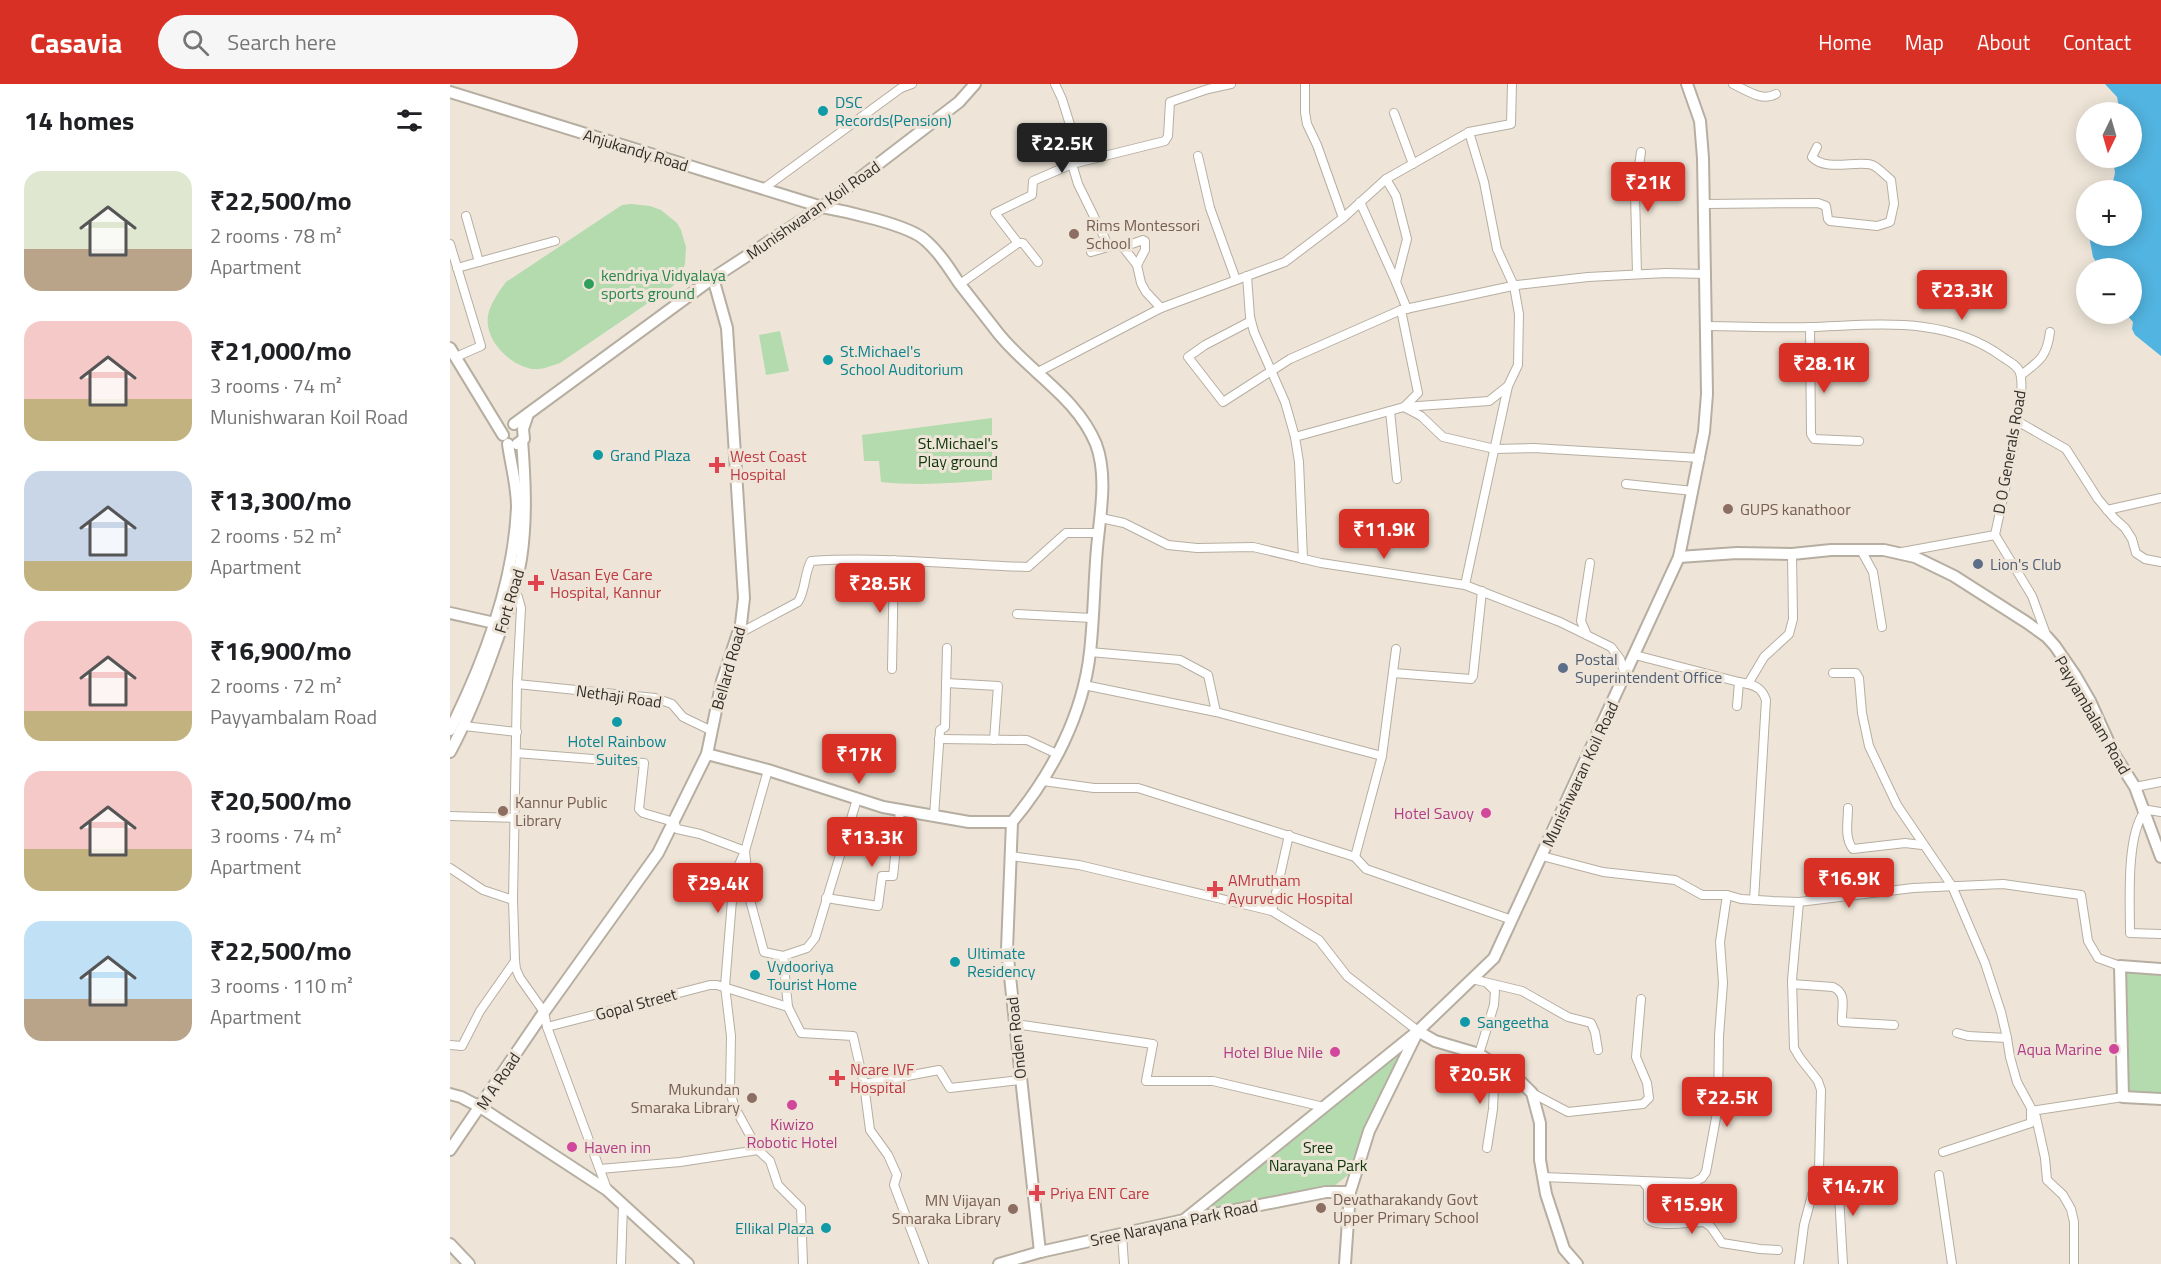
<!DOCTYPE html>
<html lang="en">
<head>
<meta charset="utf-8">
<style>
  :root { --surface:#fff; --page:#f6f6f6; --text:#202124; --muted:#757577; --accent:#d93025 }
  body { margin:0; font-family:"Titillium Web",sans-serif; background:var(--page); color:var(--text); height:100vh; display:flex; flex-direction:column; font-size:22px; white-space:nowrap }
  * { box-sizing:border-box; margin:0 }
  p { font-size:20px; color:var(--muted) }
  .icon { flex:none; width:33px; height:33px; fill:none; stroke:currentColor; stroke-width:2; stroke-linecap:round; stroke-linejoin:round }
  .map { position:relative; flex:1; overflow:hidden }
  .drawer { display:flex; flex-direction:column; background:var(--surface); width:450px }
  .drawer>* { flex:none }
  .needle { width:39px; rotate:185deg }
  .controls { position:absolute; left:1626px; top:18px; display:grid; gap:12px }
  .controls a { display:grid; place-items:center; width:66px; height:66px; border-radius:50%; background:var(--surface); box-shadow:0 3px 15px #0003; font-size:30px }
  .price { position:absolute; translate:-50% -51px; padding:0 14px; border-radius:6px; background:var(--accent); color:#fff; font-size:20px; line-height:39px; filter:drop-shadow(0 2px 3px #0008) }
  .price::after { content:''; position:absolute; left:50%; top:36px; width:18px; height:14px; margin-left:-9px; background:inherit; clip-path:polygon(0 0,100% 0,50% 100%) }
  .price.on { background:#222; color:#fff }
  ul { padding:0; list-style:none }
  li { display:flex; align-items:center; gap:18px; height:150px; padding:0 24px }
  li span { display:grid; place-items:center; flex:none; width:168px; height:120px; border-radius:18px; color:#555 }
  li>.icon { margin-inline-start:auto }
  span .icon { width:72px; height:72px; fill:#fffc; stroke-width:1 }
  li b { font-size:26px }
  h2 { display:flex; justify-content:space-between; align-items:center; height:72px; padding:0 24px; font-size:26px }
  header { display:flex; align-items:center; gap:36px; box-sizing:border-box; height:84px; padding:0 30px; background:var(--accent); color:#fff }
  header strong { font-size:28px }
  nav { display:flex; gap:33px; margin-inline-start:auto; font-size:21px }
  .search { width:420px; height:54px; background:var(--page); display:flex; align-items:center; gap:15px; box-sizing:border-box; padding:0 21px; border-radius:33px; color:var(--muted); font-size:22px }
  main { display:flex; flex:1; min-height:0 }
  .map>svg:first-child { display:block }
  .green { fill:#b4dbae }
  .water { fill:#52b4e0 }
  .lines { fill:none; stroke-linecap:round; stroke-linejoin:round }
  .street-casing { stroke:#b6aea1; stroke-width:10 }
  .secondary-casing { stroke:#b6aea1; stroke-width:14 }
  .street { stroke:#fff; stroke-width:8 }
  .secondary { stroke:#fff; stroke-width:10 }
  .culture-dot { fill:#0f9aa8; stroke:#eee5d8; stroke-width:2 }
  .education-dot { fill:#8d6e63; stroke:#eee5d8; stroke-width:2 }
  .leisure-dot { fill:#2e9e5b; stroke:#eee5d8; stroke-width:2 }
  .health-dot { fill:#e0444e; stroke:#eee5d8; stroke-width:2 }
  .service-dot { fill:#5c6f8a; stroke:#eee5d8; stroke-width:2 }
  .hotel-dot { fill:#d1479c; stroke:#eee5d8; stroke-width:2 }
  .labels { text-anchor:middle; stroke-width:6; stroke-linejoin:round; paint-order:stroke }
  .culture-label { font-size:16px; fill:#0d838f; stroke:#eee5d8; text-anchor:start }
  .street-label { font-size:16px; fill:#322e29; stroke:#eee5d8 }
  .education-label { font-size:16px; fill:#785e54; stroke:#eee5d8; text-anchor:start }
  .leisure-label { font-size:16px; fill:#27864d; stroke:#eee5d8; text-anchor:start }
  .park-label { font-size:16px; fill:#0e3608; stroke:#eee5d8 }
  .health-label { font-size:16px; fill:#be3a42; stroke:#eee5d8; text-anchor:start }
  .service-label { font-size:16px; fill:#4e5e75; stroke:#eee5d8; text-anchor:start }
  .hotel-label { font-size:16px; fill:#b23c85; stroke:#eee5d8; text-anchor:end }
</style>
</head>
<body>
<header>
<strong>Casavia</strong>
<div class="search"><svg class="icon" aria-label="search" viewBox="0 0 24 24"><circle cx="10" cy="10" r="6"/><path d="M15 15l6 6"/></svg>Search here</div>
<nav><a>Home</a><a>Map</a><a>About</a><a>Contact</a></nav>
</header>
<main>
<section class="drawer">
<h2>14 homes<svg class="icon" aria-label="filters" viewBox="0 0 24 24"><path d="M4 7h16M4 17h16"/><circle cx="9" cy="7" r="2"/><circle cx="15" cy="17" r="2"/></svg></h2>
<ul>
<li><span style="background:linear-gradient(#dfe7d0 65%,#b9a48a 0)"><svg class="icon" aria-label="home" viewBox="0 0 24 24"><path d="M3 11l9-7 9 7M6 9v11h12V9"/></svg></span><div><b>₹22,500/mo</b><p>2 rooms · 78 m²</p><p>Apartment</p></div></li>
<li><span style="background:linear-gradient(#f6c9c9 65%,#c2b280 0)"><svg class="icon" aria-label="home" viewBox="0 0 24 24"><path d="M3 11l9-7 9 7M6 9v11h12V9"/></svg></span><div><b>₹21,000/mo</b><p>3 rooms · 74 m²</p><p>Munishwaran Koil Road</p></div></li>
<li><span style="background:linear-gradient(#c9d6e8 75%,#c2b280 0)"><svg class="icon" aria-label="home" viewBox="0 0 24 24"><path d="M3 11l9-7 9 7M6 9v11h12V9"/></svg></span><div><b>₹13,300/mo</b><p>2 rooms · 52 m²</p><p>Apartment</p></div></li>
<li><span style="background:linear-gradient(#f6c9c9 75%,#c2b280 0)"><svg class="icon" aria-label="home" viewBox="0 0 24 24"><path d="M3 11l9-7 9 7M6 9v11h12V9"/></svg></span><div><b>₹16,900/mo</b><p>2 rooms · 72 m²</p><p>Payyambalam Road</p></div></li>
<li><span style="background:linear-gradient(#f6c9c9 65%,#c2b280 0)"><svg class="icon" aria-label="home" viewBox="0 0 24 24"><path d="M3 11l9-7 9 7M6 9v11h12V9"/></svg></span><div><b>₹20,500/mo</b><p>3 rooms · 74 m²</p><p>Apartment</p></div></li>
<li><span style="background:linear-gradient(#bfe0f5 65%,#b9a48a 0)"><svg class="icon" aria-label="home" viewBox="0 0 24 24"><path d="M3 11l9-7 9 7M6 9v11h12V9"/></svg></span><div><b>₹22,500/mo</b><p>3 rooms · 110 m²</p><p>Apartment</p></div></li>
</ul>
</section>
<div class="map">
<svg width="1711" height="1180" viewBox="0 0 1711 1180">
  <rect width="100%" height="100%" fill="#eee5d8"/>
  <g class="green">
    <path d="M 181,120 L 200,122 L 211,126 L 227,139 L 231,146 L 236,163 L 235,180 L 232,188 L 223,202 L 110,279 C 101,282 92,286 83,285 C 58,281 31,253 39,227 C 43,216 49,207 56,198 L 172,121 Z"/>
    <polygon points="330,247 339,287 316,291 309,251"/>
    <path d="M 542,334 L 542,396 C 504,399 469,402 431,398 L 429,377 L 414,377 L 412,351 Z"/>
    <polygon points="1670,882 1711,883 1711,1015 1673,1013"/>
    <polygon points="963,953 915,1044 898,1091 883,1103 745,1131"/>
  </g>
  <polygon class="water" points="1655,0 1711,0 1711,272 1685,251 1682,245 1683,238 1676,230 1682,230 1682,184 1650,184 1643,173 1639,152 1682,152 1682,106 1661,106 1665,89 1663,74 1682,74 1682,28 1670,28 1667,13"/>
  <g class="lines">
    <defs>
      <g id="street">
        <polyline points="605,0 612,15 622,47 622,80 628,100 659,163"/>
        <polyline points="855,0 855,28 857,40 867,61 893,134"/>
        <path d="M 1283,0 C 1296,6 1312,18 1326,10"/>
        <polyline points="944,29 963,80"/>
        <polyline points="1019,48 1061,40 1062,0"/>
        <polyline points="748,72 760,124 786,196"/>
        <polyline points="936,95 1019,48 1034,98 1047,165 1064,202 1069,230 1068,281 1058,302 1015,501"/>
        <polyline points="313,105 451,4 462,0"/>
        <polyline points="910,118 946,198"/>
        <path d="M 1254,120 L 1368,119 L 1376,122 L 1378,135 L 1380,137 L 1427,142 L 1440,138 L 1444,120 L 1441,96 C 1436,92 1428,83 1422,81 C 1407,76 1376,88 1362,73 L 1367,63"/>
        <polyline points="16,132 29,178"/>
        <polyline points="0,160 31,262 6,273"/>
        <polyline points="673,163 687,181 691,199 696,208 711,224"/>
        <polyline points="641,168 665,161 673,163 693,156 695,157 695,166 687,181"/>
        <polyline points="588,178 573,159 568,159 545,129 582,111 583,97 622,80 715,57 718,52 720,18 758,5 781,0"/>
        <polyline points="7,184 105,157"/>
        <polyline points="1187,190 1185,109 1191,68"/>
        <polyline points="797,192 800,233 804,248 835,318 845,353"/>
        <polyline points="510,200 568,159"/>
        <polyline points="801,237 755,261 738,273 773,318 840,275 951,226 1067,201 1138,193 1216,189 1255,190"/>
        <path d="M 1255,242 C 1290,242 1325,244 1360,243 C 1427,241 1497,231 1554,274 C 1560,278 1568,282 1570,289 C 1578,313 1551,421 1545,451"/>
        <polyline points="1360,243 1361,350 1364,355 1409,357"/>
        <polyline points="588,288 711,224 835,178 893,134 936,95 946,112 957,155 946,198 957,225"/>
        <path d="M 1571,291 C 1590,277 1597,272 1600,248"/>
        <polyline points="954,323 971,332 993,353 1045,365 1084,364 1250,374"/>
        <polyline points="954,323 1039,317 1058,302"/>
        <polyline points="940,327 947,395"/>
        <polyline points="1567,337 1616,365 1648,415 1665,435 1675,444 1682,455 1686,469 1695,475 1711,478"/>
        <polyline points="1176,400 1243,407"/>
        <polyline points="1657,426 1711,414"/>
        <polyline points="651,434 674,439 718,461 747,464 803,463 871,479 1015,501 1110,538 1161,563 1170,575 1175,590"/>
        <polyline points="1545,451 1582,512 1597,553"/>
        <polyline points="1411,466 1423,488 1432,543"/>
        <polyline points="1452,468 1545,451"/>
        <polyline points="853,475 849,378 845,353 954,323 968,309 951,226"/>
        <polyline points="64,507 68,513 71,524 67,600 63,816 65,877 66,885 70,894 94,928 97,943 157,1105"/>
        <polyline points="567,530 642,534"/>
        <path d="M 288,550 L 348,518 C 356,505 354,490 361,477 C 433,472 506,481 578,483 L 616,449 L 648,449"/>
        <polyline points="1137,551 1131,537 1140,479"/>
        <polyline points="1185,571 1289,598"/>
        <polyline points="442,585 444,476"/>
        <polyline points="943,589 1021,595"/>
        <polyline points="1383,589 1406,589 1409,594 1412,629 1419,662 1447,721 1502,802 1535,879 1551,928 1557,954 1560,973 1567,998 1586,1033 1595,1074 1597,1096 1613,1111 1621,1125 1624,1138 1624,1180"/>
        <polyline points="1023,592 1032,507"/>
        <polyline points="496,599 548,602 544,656"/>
        <polyline points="67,600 205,614 222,620 233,633 262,647"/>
        <path d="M 1298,600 C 1308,602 1313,607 1316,616 L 1304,816"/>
        <polyline points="634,601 766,628"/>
        <polyline points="1287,622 1289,598 1298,600 1314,573 1339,550 1343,535 1342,470"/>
        <polyline points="14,642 67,648"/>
        <polyline points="489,655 577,656 607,670"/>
        <polyline points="66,669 194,679 189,725 193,729 224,738 227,745 250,750 295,767 284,792 275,902 281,952 280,1006 284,1022 308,1066 320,1077 328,1101 351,1124 353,1180"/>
        <polyline points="932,672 946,565"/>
        <polyline points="318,686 295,767 300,816 314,868 333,872"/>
        <polyline points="593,697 644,704 688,704 905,773 932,672 766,628 758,591 730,576 640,568"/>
        <polyline points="1685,703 1711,698"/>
        <path d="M 1398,724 C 1398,737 1394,754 1403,765 L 1455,759 L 1472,761"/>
        <polyline points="1692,725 1711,728"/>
        <path d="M 1694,728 C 1676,754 1680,817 1680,849 L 1711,850"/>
        <polyline points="0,732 65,734"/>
        <polyline points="484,732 490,646 495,643 497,564"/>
        <polyline points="560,772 629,781 822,827 869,856 897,892 968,947"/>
        <polyline points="1092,772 1153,788 1225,796 1252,811 1277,811 1291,815 1323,817 1349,818 1463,804 1553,800 1631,811 1638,857 1648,874 1670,882"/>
        <polyline points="905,773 916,785 1062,836"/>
        <polyline points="0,784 33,806 63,816"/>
        <polyline points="376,814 428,822 432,792 443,792 450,726"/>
        <polyline points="822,827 839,751"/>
        <polyline points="1022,895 1072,907 1118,933 1141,939 1145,948 1148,966"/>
        <path d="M 1342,900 L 1383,903 C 1398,910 1391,924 1392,938 L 1444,941"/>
        <polyline points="338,923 333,872 357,864 365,854 407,715"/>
        <polyline points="565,940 703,960 696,997 763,997 874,1023"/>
        <polyline points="97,943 260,901 267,901 338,923 351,949 403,952 414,1000 420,1046 438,1071 447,1091 444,1101 474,1180"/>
        <polyline points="1507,949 1518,952 1557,954"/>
        <polyline points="0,961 12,962 30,927 65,877"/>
        <polyline points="1029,970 1044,921 1045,907 1038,900"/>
        <polyline points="414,1000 489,986 500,1004 571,996"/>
        <polyline points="1082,1009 1118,1028 1193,1020 1199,1014 1197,999 1186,973 1191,915"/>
        <polyline points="1037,1064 1043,1025 1045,980"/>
        <polyline points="1493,1068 1581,1039 1581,1027 1673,1013"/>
        <polyline points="150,1085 230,1078 308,1066"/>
        <polyline points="1369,1085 1389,1111 1393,1180"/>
        <polyline points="1489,1091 1502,1180"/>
        <polyline points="1093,1093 1243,1099 1252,1094 1256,1088 1268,1023 1269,952 1273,899 1270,858 1277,811"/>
        <path d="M 1193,1098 L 1198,1104 L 1198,1135 C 1206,1144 1241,1138 1254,1138 L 1261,1143 L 1272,1159 L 1310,1165 L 1328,1166"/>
        <polyline points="672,1150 674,1180"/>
        <polyline points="171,1180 173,1121"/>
        <polyline points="1349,1180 1354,1141 1369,1085 1371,1006 1368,997 1350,974 1344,964 1342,896 1349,818"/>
      </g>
      <g id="secondary">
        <path d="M 0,8 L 372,123 C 395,127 459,141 475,156 C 489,168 499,184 509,199 C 522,216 535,232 548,249 C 579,288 626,312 646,360 C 658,392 650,431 647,464 C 644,498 644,533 640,568 C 633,631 602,690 562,738"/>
        <polyline points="0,264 53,351"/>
        <polyline points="64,340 263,194 372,123 509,18 525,0"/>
        <polyline points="67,360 74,355 73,345 78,330"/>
        <polyline points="1229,473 1287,469 1342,470 1381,466 1434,466 1465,473 1504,492 1576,538 1597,553 1605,562 1625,591 1640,617 1664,670 1685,703 1711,773"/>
        <polyline points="0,529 49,540"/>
        <path d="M 0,646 C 33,580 64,498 67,423 C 67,402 61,381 58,360"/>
        <path d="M 0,668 C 19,633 33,596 46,559 C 56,531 66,504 71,475 C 77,436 75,395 72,356"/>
        <polyline points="257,670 318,686 433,723 519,738 562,738"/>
        <polyline points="562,738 557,865 590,1168"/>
        <polyline points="1711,885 1670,882 1673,1013 1711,1015"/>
        <polyline points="0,1010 11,1013 30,1023 157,1106 238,1180"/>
        <polyline points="0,1066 94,928 208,769 257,670 272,597 291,540 294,514 277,244 263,194"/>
        <polyline points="734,1136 968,947 1044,874 1229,473 1254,348 1257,310 1253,74 1250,37 1237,0"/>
        <polyline points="0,1160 19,1180"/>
        <polyline points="549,1180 590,1168 734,1136 876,1108 900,1108"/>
        <polyline points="895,1180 900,1108 919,1047 968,947 985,957 1029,970 1071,998 1082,1009 1090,1039 1090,1076 1096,1110 1114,1165 1127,1180"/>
      </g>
    </defs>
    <use href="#street" class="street-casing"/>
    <use href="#secondary" class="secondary-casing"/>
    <use href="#street" class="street"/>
    <use href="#secondary" class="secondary"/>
  </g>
  <g class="culture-dot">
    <circle cx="373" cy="27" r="6"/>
    <circle cx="378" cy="276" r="6"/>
    <circle cx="148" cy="371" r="6"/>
    <circle cx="167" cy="638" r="6"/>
    <circle cx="505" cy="878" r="6"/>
    <circle cx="305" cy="891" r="6"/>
    <circle cx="1015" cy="938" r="6"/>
    <circle cx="376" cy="1144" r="6"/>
  </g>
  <g class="education-dot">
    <circle cx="624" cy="150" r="6"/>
    <circle cx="1278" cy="425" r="6"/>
    <circle cx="53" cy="727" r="6"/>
    <circle cx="302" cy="1014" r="6"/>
    <circle cx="871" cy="1124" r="6"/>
    <circle cx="563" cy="1125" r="6"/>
  </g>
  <circle class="leisure-dot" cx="139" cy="200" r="6"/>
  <g class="health-dot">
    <path d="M264 372h6v6h6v6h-6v6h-6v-6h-6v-6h6z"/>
    <path d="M83 490h6v6h6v6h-6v6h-6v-6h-6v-6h6z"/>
    <path d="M762 796h6v6h6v6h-6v6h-6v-6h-6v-6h6z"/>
    <path d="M384 985h6v6h6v6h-6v6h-6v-6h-6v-6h6z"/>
    <path d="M584 1100h6v6h6v6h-6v6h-6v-6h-6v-6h6z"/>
  </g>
  <g class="service-dot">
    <circle cx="1528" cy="480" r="6"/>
    <circle cx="1113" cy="584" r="6"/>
  </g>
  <g class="hotel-dot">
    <circle cx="1036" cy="729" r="6"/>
    <circle cx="1664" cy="965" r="6"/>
    <circle cx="885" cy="968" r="6"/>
    <circle cx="342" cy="1021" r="6"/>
    <circle cx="122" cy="1063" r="6"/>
  </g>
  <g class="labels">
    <g class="culture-label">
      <text x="385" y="24">DSC<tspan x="385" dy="18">Records(Pension)</tspan></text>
      <text x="390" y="273">St.Michael's<tspan x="390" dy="18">School Auditorium</tspan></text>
      <text x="160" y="377">Grand Plaza</text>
      <text x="167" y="663" text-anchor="middle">Hotel Rainbow<tspan x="167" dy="18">Suites</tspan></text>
      <text x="517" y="875">Ultimate<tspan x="517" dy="18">Residency</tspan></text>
      <text x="317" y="888">Vydooriya<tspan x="317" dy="18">Tourist Home</tspan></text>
      <text x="1027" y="944">Sangeetha</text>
      <text x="364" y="1150" text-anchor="end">Ellikal Plaza</text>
    </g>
    <g class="street-label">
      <text transform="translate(186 66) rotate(17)" y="6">Anjukandy Road</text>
      <text transform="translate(363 126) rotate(-35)" y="6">Munishwaran Koil Road</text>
      <text transform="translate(1559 368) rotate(-80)" y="6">D O Generals Road</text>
      <text transform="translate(59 517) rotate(-73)" y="6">Fort Road</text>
      <text transform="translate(278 584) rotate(-74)" y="6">Bellard Road</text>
      <text transform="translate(169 612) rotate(8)" y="6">Nethaji Road</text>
      <text transform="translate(1643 631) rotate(60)" y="6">Payyambalam Road</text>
      <text transform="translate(1130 690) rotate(-65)" y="6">Munishwaran Koil Road</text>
      <text transform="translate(186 920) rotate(-15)" y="6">Gopal Street</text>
      <text transform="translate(566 954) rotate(-96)" y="6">Onden Road</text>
      <text transform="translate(48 997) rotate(-56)" y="6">M A Road</text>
      <text transform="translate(724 1139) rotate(-12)" y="6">Sree Narayana Park Road</text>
    </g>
    <g class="education-label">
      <text x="636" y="147">Rims Montessori<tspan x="636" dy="18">School</tspan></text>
      <text x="1290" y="431">GUPS kanathoor</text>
      <text x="65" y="724">Kannur Public<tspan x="65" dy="18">Library</tspan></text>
      <text x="290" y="1011" text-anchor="end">Mukundan<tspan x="290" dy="18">Smaraka Library</tspan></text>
      <text x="883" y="1121">Devatharakandy Govt<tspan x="883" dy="18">Upper Primary School</tspan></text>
      <text x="551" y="1122" text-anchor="end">MN Vijayan<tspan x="551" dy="18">Smaraka Library</tspan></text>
    </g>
    <g class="leisure-label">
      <text x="151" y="197">kendriya Vidyalaya<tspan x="151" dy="18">sports ground</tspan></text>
    </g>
    <g class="park-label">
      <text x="508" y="365">St.Michael's<tspan x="508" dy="18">Play ground</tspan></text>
      <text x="868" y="1069">Sree<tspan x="868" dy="18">Narayana Park</tspan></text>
    </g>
    <g class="health-label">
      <text x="280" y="378">West Coast<tspan x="280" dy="18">Hospital</tspan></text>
      <text x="100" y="496">Vasan Eye Care<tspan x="100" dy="18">Hospital, Kannur</tspan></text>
      <text x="778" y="802">AMrutham<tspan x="778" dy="18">Ayurvedic Hospital</tspan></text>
      <text x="400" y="991">Ncare IVF<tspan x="400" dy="18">Hospital</tspan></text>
      <text x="600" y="1115">Priya ENT Care</text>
    </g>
    <g class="service-label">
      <text x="1540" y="486">Lion's Club</text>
      <text x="1125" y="581">Postal<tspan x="1125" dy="18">Superintendent Office</tspan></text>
    </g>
    <g class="hotel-label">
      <text x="1024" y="735">Hotel Savoy</text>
      <text x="1652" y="971">Aqua Marine</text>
      <text x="873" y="974">Hotel Blue Nile</text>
      <text x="342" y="1046" text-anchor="middle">Kiwizo<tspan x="342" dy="18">Robotic Hotel</tspan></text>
      <text x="134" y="1069" text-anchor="start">Haven inn</text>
    </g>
  </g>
</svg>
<div class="controls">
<a><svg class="needle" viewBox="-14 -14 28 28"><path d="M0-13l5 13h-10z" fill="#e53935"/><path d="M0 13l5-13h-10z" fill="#757577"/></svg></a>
<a>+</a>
<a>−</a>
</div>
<b class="price on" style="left:612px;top:90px">₹22.5K</b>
<b class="price" style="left:1198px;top:129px">₹21K</b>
<b class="price" style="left:1512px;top:237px">₹23.3K</b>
<b class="price" style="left:1374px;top:310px">₹28.1K</b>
<b class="price" style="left:934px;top:476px">₹11.9K</b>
<b class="price" style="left:430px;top:530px">₹28.5K</b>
<b class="price" style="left:409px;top:701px">₹17K</b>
<b class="price" style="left:422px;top:784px">₹13.3K</b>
<b class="price" style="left:1399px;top:825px">₹16.9K</b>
<b class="price" style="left:268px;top:830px">₹29.4K</b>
<b class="price" style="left:1030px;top:1021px">₹20.5K</b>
<b class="price" style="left:1277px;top:1044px">₹22.5K</b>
<b class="price" style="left:1403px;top:1133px">₹14.7K</b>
<b class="price" style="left:1242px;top:1151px">₹15.9K</b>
</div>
</main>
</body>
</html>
